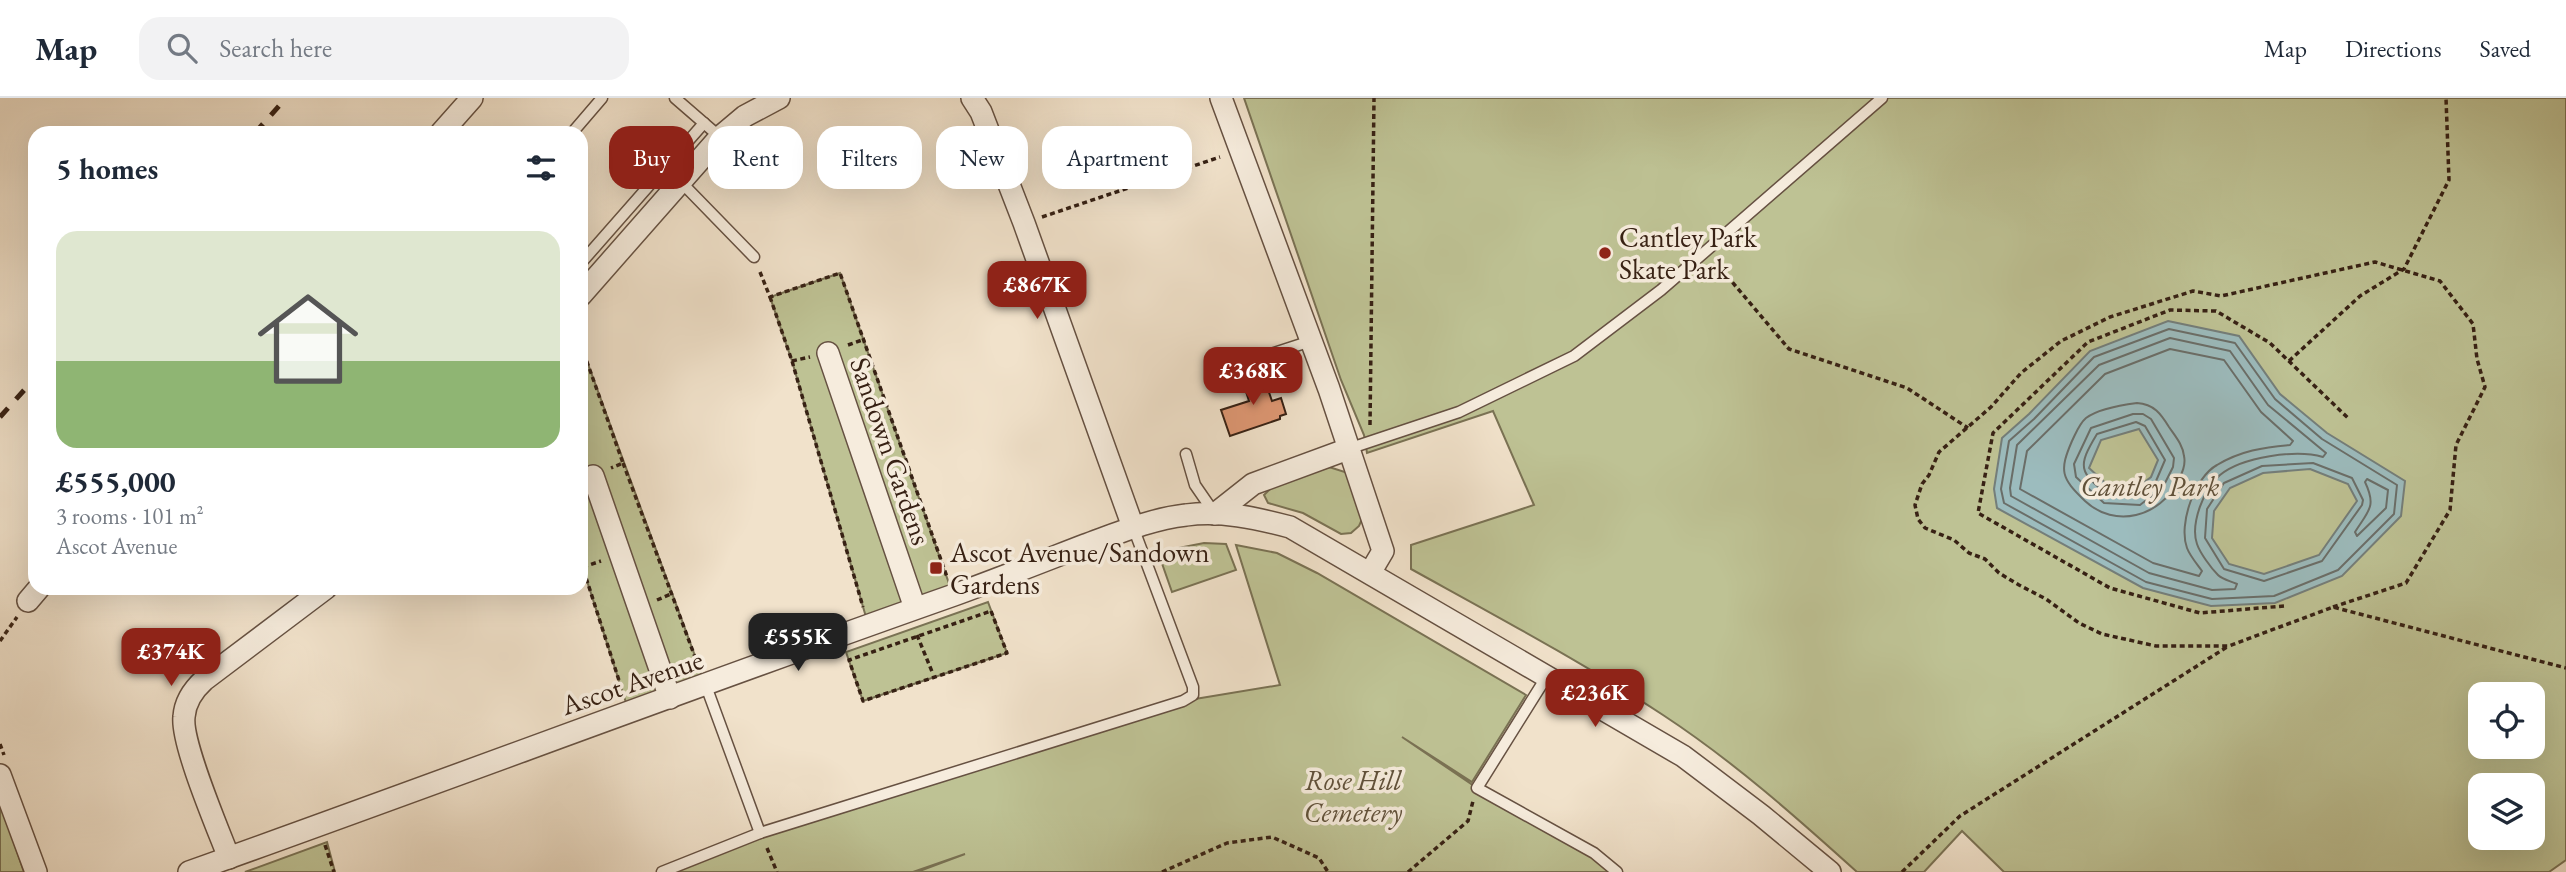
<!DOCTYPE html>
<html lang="en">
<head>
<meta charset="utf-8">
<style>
  :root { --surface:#fff; --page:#f2f2f3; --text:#1f2937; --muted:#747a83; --line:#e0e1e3; --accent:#8f2418 }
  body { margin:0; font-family:"EB Garamond",serif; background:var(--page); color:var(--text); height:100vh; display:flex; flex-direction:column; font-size:26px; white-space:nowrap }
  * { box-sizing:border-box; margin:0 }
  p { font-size:23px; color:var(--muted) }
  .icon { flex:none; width:38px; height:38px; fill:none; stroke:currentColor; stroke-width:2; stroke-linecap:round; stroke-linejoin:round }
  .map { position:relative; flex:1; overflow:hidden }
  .details { position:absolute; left:28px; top:28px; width:560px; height:469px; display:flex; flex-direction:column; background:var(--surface); border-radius:21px; box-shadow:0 7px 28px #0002 }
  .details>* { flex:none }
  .banner { position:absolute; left:609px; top:28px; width:665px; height:63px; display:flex; gap:14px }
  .controls { position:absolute; left:2468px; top:584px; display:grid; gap:14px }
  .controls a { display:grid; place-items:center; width:77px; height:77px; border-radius:14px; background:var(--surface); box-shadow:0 7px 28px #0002; font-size:35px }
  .price { position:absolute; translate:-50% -60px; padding:0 16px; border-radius:14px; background:var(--accent); color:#fff; font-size:23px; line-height:46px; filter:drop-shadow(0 2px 4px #0008) }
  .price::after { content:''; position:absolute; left:50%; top:42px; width:21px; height:16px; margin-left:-10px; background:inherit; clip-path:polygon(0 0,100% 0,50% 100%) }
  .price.current { background:#222; color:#fff }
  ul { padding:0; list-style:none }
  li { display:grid; align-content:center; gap:14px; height:371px; padding:0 28px }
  li span { display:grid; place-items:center; height:217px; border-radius:21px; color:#555 }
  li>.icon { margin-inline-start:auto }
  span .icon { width:126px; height:126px; fill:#fffc; stroke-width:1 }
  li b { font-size:30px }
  h2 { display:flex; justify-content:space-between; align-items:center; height:84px; padding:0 28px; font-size:30px }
  .pill { padding:0 24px; border-radius:21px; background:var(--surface); box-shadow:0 7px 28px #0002; font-size:24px; line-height:63px }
  .pill.current { background:var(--accent); color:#fff }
  header { display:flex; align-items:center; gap:42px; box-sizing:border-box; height:98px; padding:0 35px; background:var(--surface); border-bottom:2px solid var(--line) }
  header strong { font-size:33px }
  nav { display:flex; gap:38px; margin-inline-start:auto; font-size:24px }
  .search { width:490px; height:63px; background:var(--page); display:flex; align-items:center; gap:18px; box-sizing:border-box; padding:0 24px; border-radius:21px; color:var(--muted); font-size:26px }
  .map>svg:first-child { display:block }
  .green { fill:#bec294; stroke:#7a7254; stroke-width:2; fill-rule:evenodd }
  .water { fill:#9cbcbe; stroke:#747e7a; stroke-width:2; fill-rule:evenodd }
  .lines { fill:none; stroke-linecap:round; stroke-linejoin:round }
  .shore { stroke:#6a6e69; stroke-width:2 }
  .building { fill:#de9773; stroke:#372114; stroke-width:2 }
  .service-casing { stroke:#665142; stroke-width:13 }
  .minor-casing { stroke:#665142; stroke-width:24 }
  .path { stroke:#372114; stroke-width:3.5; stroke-dasharray:5 3.5; stroke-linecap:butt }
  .service { stroke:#f6ecdd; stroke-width:10 }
  .minor { stroke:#f6ecdd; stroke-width:21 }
  .rail { stroke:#372114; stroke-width:5; stroke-dasharray:12 12; stroke-linecap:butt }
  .poi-dot { fill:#8f2418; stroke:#f6ecdd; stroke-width:2.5 }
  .labels { text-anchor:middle; stroke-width:7; stroke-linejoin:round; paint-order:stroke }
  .poi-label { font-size:28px; fill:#372114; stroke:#f6ecdd; text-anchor:start }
  .street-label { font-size:28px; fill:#372114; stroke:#f6ecdd }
  .park-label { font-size:28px; font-style:italic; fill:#60513a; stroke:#f6ecdd }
</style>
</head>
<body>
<header>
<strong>Map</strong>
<div class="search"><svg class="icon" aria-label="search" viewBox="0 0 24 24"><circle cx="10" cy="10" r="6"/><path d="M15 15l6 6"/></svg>Search here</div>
<nav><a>Map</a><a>Directions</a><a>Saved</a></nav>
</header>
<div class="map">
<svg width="2566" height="774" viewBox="0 0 2566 774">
  <rect width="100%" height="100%" fill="#f1e2cb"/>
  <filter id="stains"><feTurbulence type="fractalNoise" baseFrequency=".00286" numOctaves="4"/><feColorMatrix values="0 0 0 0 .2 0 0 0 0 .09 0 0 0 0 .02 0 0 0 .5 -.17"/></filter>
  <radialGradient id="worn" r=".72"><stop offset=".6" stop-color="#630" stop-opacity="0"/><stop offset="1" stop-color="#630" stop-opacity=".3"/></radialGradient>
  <g class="green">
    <path d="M 1244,0 L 2566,0 L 2566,762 L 2549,774 L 2004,774 L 1962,733 L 1924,774 L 1857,774 C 1795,718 1733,663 1663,617 C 1582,564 1496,518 1411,471 L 1411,447 L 1534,407 L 1493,313 L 1367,355 L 1364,337 L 1341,282 ZM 2480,597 L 2532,597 L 2532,649 L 2480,649 ZM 2480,688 L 2532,688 L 2532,740 L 2480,740 Z"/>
    <polygon points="840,175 953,497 868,526 792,263 770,199"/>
    <polygon points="581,247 706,588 629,614 581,464"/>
    <polygon points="1329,369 1348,375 1363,419 1359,428 1351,435 1341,436 1303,415 1268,405 1264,397 1272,389"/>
    <polygon points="1204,445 1226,446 1236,472 1172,494 1158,454"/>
    <polygon points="1236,447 1277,455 1317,475 1526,597 1472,684 1402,639 1477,690 1617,774 917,774 965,756 913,774 662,774 760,735 1183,603 1280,587"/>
    <polygon points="988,504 1007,555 863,603 846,554"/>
    <polygon points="0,704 24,774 0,774"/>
    <polygon points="327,744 335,774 245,774"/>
  </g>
  <path class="water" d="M 2168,223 L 2239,238 L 2280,296 L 2327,335 L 2405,383 L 2401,418 L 2342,478 L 2275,505 L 2211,508 L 2143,490 L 1997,410 L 1994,391 L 2002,340 L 2029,316 L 2090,253 ZM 2139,331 L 2158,362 L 2151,379 L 2134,392 L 2111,390 L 2089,370 L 2101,342 ZM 2310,371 L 2348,386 L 2357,403 L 2319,457 L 2264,476 L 2229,466 L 2212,440 L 2214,413 L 2230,390 L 2263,375 Z"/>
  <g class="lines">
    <g class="shore">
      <polygon points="2169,231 2235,245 2275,301 2322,341 2397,387 2394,416 2338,472 2274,498 2212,501 2146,484 2004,405 2001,391 2009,343 2034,321 2094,259"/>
      <path d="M 2170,240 L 2230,253 L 2268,307 L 2326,355 L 2323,359 C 2296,351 2242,359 2220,377 C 2204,390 2190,426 2197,446 C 2200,455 2211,470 2218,477 C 2223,482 2231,483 2237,486 L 2235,491 L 2212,492 L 2149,475 L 2011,398 L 2010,390 L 2017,347 L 2099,267 Z"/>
      <path d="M 2170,251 L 2224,262 L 2261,314 L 2293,343 L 2290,347 C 2264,349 2240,353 2217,367 C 2195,379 2178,426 2187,450 C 2190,458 2197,466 2202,473 L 2199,478 L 2153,465 L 2020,391 L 2027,353 L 2105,276 Z"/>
      <path d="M 2137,305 C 2154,306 2161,316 2169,329 C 2175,338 2183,347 2184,358 C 2186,367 2182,375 2178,383 C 2160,419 2115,431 2085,403 C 2061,380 2059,373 2072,343 C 2076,335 2079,326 2086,320 C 2098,311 2122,307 2137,305 Z"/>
      <polygon points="2133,316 2143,316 2151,321 2174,360 2173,369 2163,389 2140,407 2104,405 2076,379 2074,366 2091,330"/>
      <path d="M 2136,324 L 2145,328 L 2165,362 L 2156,383 L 2138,398 L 2108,397 C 2079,374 2077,369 2097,336 Z"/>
      <polygon points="2313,365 2352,380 2363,402 2362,407 2322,463 2264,483 2224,471 2205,440 2207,411 2224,385 2262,368"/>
      <path d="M 2367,381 L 2388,392 L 2386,410 L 2357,438 L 2355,434 C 2368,413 2377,409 2365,384 Z"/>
    </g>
  </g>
  <polygon class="building" points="1262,274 1272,303 1281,300 1286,316 1280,318 1280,321 1230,338 1221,312 1249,303 1242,281"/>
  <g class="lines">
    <defs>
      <g id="service">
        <polyline points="675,0 720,39"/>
        <polyline points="572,35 602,0"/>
        <polyline points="680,83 754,159"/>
        <polyline points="581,165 704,25"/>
        <polyline points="1212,275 1311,243"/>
        <polyline points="1348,351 1459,314 1574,258 1661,192 1882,0"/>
        <polyline points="1186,356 1195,387 1215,416"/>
        <polyline points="1547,578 1477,690 1594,755 1617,774"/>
        <polyline points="706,588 760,735"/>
        <polyline points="662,774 760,735 1183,603 1193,597 1193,589 1133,429"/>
      </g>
      <g id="minor">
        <polyline points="972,0 981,14 1024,125 1133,429"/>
        <polyline points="1221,0 1329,291 1383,453 1370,475"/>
        <polyline points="441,35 472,0"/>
        <polyline points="581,197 720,39 745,18 779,0"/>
        <polyline points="828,255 915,510"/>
        <polyline points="593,378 670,600"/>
        <polyline points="1215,416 1253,386 1348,351"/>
        <polyline points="28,503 39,490"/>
        <polyline points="0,677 36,774"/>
        <path d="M 229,760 C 218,731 181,645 184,619 C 185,603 193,592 204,582 L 326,490"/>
        <path d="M 189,774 C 444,683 698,587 954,497 C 998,481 1041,464 1085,447 C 1118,435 1151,421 1186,417 C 1220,412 1256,420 1290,429 L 1683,658 L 1761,717 L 1830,774"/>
      </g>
    </defs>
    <use href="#service" class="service-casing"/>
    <use href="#minor" class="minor-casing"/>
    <g class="path">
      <polyline points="1042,119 1220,59"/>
      <polyline points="1716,165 1789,251 1907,290 1968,330"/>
      <polyline points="760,174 770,199 840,175 947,479"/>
      <polyline points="770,199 792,263 863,509"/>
      <polyline points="581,247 623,365 611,370"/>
      <polyline points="848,247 865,241"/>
      <polyline points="792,263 810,259"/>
      <polyline points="2289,263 2360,198 2404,171 2449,82 2446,0"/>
      <polyline points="1370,327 1374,0"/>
      <polyline points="623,365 698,567"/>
      <polyline points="581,464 623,595"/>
      <polyline points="583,469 601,463"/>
      <polyline points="657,502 671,496"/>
      <polyline points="2284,508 2200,515 2110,490 1978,415 1993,335 2088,244 2170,212 2216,213 2270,245 2349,321"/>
      <polyline points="2333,509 2406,485 2450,412 2456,347 2485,289 2477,261 2473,226 2440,183 2375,164 2221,198 2193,193 2110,219 2061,243 2021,275 1991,309 1939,354 1929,377 1922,386 1915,407 1918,421 1925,430 1954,442 1969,455 1985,461 1999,475 2019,487 2046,501 2079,525 2102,536 2156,548 2229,548 2333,509 2566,570"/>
      <polygon points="991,513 1007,555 863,603 849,562"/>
      <polyline points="917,537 933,576"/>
      <polyline points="0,543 17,519"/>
      <polyline points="0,646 4,657"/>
      <polyline points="325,747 334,774"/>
      <polyline points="767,750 777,774"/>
      <polyline points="1162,774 1227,745 1272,739 1319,760 1328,774"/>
      <polyline points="1408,774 1468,723 1473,703"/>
      <polyline points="1902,774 1960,718 2227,549"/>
    </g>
    <use href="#service" class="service"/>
    <use href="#minor" class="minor"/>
    <g class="rail">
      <polyline points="255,35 286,0"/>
      <polyline points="0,319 35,280"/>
    </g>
  </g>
  <g class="poi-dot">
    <circle cx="1605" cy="155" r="7"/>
    <rect x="929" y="463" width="14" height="14" rx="3.5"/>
  </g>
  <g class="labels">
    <g class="poi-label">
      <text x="1619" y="149">Cantley Park<tspan x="1619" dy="32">Skate Park</tspan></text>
      <text x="950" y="464">Ascot Avenue/Sandown<tspan x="950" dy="32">Gardens</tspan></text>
    </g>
    <g class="street-label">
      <text transform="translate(891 353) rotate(71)" y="10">Sandown Gardens</text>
      <text transform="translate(632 584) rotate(-19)" y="10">Ascot Avenue</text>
    </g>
    <g class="park-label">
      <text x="2150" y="398">Cantley Park</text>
      <text x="1353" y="692">Rose Hill<tspan x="1353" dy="32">Cemetery</tspan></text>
    </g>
  </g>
  <rect width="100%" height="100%" filter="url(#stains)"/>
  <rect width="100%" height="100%" fill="url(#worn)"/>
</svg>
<div class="controls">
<a><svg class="icon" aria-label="locate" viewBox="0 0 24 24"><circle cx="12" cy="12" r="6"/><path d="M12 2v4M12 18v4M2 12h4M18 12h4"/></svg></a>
<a><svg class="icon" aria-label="layers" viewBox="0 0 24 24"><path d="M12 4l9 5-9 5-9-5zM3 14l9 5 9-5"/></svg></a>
</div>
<b class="price" style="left:1037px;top:223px">£867K</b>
<b class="price" style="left:1253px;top:309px">£368K</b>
<b class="price current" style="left:798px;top:575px">£555K</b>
<b class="price" style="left:171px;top:590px">£374K</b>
<b class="price" style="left:1595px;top:631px">£236K</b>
<div class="banner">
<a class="pill current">Buy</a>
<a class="pill">Rent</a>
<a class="pill">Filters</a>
<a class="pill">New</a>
<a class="pill">Apartment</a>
</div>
<section class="details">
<h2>5 homes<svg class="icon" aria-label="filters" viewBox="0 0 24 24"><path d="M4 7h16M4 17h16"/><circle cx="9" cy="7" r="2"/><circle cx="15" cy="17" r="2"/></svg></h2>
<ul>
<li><span style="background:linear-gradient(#dfe7d0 60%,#8fb573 0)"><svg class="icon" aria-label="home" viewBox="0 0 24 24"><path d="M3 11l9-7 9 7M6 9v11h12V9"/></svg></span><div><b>£555,000</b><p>3 rooms · 101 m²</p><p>Ascot Avenue</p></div></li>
</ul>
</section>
</div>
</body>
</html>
